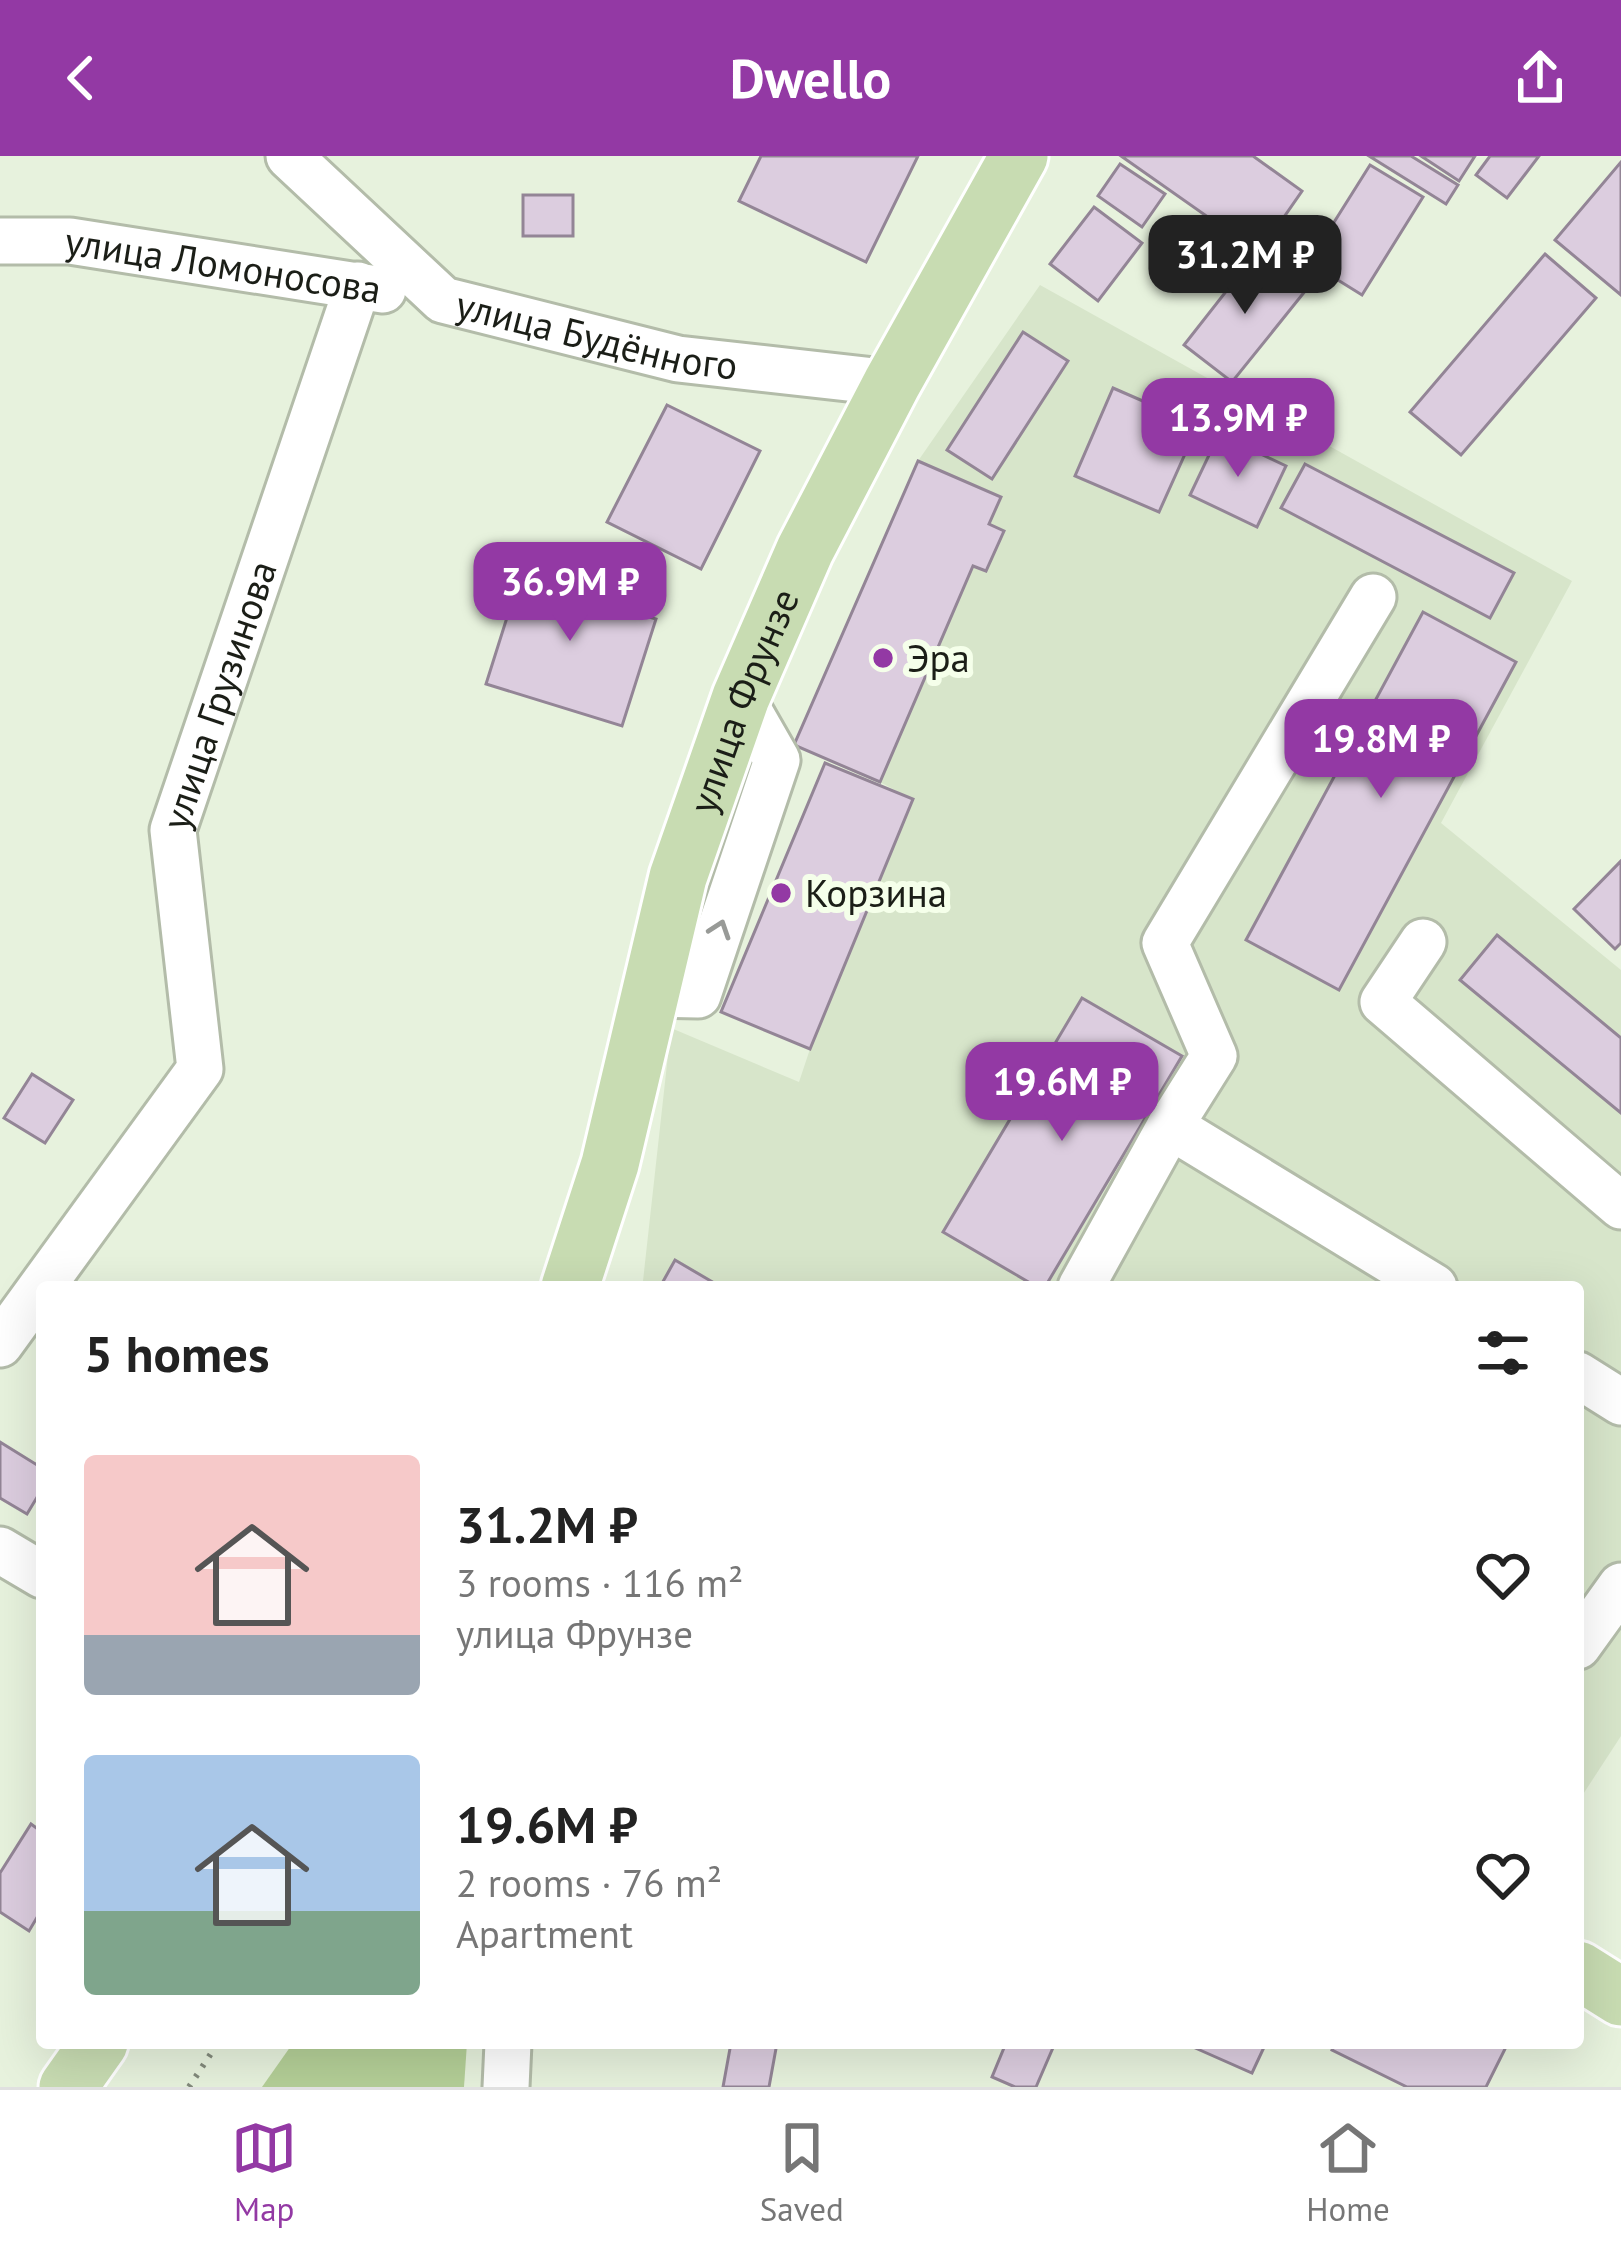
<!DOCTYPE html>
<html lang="en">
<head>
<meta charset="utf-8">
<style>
  :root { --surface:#fff; --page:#f6f6f6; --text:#222; --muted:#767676; --line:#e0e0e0; --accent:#9339a4 }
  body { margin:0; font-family:"PT Sans",sans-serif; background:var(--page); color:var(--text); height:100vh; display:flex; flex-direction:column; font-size:45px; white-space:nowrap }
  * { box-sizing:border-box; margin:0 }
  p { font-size:39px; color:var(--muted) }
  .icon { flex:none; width:66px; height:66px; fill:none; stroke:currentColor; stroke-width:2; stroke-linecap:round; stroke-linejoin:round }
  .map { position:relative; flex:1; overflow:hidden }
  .panel { position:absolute; left:36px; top:1125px; width:1548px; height:768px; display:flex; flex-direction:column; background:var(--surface); border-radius:12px; box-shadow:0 12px 48px #0002 }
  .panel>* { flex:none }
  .price { position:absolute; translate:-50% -102px; padding:0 27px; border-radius:24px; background:var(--accent); color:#fff; font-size:39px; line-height:78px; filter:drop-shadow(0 3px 6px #0008) }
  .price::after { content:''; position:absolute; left:50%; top:72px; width:36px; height:27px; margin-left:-18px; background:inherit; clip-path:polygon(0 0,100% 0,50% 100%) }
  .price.selected { background:#222; color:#fff }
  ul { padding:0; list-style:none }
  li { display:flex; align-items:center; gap:36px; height:300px; padding:0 48px }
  li span { display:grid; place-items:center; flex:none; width:336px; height:240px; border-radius:12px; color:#555 }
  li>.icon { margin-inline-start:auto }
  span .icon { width:144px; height:144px; fill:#fffc; stroke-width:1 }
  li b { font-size:51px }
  h2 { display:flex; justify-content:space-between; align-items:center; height:144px; padding:0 48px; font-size:51px }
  header { display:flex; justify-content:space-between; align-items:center; height:156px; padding:0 48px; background:var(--accent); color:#fff; font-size:54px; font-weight:700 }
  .tabs { display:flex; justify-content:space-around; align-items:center; height:168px; border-top:3px solid var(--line); background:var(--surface); font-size:33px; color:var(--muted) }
  .tabs a { display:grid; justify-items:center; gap:6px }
  .tabs .selected { color:var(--accent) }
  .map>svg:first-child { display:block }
  .built { fill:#d7e5ca }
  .green { fill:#b4cf97 }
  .building { fill:#dccddf; stroke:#938596; stroke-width:3 }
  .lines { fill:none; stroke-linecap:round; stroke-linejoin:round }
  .minor-casing { stroke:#b3bca9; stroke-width:51 }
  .major-casing { stroke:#fff; stroke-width:63 }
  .path { stroke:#838a7c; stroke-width:6; stroke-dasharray:3 9; stroke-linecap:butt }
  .minor { stroke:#fff; stroke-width:45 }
  .major { stroke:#c8dcb2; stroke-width:57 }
  .oneway { stroke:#989a97 }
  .poi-dot { fill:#9339a4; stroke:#f5ffea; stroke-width:4.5 }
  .labels { text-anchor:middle; stroke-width:12; stroke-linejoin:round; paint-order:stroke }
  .street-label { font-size:39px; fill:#1b1e17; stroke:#f5ffea }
  .poi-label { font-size:39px; fill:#1b1e17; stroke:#f5ffea; text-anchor:start }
</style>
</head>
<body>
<header><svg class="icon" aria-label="back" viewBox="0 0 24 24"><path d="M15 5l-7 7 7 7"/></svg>Dwello<svg class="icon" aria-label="share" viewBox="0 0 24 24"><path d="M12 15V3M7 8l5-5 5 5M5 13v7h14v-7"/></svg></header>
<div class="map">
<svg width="1621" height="1931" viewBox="0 0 1621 1931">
  <rect width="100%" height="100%" fill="#e7f2dd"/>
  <polygon class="built" points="1040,129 1572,425 1441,667 1621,814 1621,1580 1578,1646 1578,1131 654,1131 643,1125 671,872 799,926 810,893 913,644 880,626 973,410 986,415 1004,376 989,368 1001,340 918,305"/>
  <polygon class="green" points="293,1887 467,1887 464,1931 262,1931"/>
  <g class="building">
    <polygon points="761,0 918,0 866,106 739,45"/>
    <polygon points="1121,0 1253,0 1302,35 1259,97"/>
    <polygon points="1369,0 1411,0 1458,29 1446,48"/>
    <polygon points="1421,0 1475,0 1459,25"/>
    <polygon points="1490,0 1539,0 1507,42 1476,19"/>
    <polygon points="1621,6 1621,139 1555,84"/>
    <polygon points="1120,8 1165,38 1142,71 1098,40"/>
    <polygon points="1370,9 1423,41 1362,139 1309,106"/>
    <rect x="523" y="39" width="50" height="41"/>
    <polygon points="1094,51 1142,87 1098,145 1050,108"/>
    <polygon points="1257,96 1306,134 1232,226 1184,189"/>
    <polygon points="1545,98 1596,142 1461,299 1410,256"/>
    <polygon points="1023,176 1068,205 992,323 947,294"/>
    <polygon points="1113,232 1198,269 1159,356 1075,320"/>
    <polygon points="667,249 760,295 701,413 607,366"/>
    <polygon points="1219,278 1286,310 1257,371 1190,339"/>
    <polygon points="918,305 1001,341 989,368 1004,375 986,415 973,410 880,626 794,589"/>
    <polygon points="1305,308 1514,417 1490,462 1281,352"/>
    <polygon points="527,398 596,420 589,443 656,463 622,570 486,528"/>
    <polygon points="1423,456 1516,506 1339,834 1246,784"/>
    <polygon points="825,607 913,643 810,893 721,856"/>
    <polygon points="1621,705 1621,787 1615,793 1574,753"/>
    <polygon points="1497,779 1621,882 1621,957 1460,824"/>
    <polygon points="1082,842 1182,900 1045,1131 1037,1131 943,1076"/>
    <polygon points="32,918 73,944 45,987 4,962"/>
    <polygon points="675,1104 721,1131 660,1131"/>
    <polygon points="0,1286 42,1312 42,1333 27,1358 0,1342"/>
    <polygon points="31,1668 42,1676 42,1753 29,1775 0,1756 0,1717"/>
    <polygon points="731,1887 777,1887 769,1931 723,1931"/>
    <polygon points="1006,1887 1055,1887 1036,1931 1015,1931 992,1921"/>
    <polygon points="1194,1887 1266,1887 1252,1917 1193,1891"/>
    <polygon points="1335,1887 1503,1887 1507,1889 1486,1931 1407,1931 1332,1894"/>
  </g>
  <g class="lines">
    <defs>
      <g id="minor">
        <path id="s1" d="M 289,0 L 443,144 L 678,203 L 892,227"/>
        <path id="s2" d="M 0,85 L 70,85 L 383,134"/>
        <polyline points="1423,786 1383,846 1621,1050"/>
        <polyline points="650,838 698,839 777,604 741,541"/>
        <polyline points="1170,970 1214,900 1165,787 1373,441"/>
        <polyline points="1081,1131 1170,970 1434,1131"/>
        <path id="s3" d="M 0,1188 L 200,913 L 173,674 L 358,129"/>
        <polyline points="1578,1219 1621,1246"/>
        <polyline points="0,1394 42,1419"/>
        <polyline points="1578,1490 1621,1430"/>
        <polyline points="506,1931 508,1887"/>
      </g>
      <g id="major">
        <path id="s4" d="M 570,1131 L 610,1008 L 678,721 L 741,541 L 805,394 L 892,227 L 1019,0"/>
        <polyline points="1578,1814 1621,1841"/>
        <polyline points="68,1931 99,1887"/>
      </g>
    </defs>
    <use href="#minor" class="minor-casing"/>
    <use href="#major" class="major-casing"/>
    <polyline class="path" points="189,1931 218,1887"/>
    <use href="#minor" class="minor"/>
    <use href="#major" class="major"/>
  </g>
  <defs><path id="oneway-chevron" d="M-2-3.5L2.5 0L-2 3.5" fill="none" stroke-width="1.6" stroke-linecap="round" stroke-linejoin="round" transform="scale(3)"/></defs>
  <use class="oneway" href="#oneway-chevron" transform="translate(720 773) rotate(-71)"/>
  <g class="poi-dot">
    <circle cx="883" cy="502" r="12"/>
    <circle cx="781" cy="737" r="12"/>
  </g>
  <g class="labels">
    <g class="street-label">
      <text dy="14" stroke="none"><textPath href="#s2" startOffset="225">улица Ломоносова</textPath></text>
      <text dy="14" stroke="none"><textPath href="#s1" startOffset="369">улица Будённого</textPath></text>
      <text dy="14" stroke="none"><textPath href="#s3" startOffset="723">улица Грузинова</textPath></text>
      <text dy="14" stroke="none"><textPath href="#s4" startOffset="612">улица Фрунзе</textPath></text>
    </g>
    <g class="poi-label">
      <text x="907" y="516">Эра</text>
      <text x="805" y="751">Корзина</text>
    </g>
  </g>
</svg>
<b class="price selected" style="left:1245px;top:161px">31.2M ₽</b>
<b class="price" style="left:1238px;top:324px">13.9M ₽</b>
<b class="price" style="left:570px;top:488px">36.9M ₽</b>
<b class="price" style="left:1381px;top:645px">19.8M ₽</b>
<b class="price" style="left:1062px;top:988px">19.6M ₽</b>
<section class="panel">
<h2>5 homes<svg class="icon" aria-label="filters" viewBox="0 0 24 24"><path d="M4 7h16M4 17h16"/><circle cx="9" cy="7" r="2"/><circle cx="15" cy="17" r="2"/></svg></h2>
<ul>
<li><span style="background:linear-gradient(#f6c9c9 75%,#9aa5b1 0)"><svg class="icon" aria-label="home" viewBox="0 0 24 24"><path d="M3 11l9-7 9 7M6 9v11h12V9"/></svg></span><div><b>31.2M ₽</b><p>3 rooms · 116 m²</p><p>улица Фрунзе</p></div><svg class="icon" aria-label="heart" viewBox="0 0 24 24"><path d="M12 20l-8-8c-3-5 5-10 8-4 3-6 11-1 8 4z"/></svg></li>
<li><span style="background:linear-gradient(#a9c7e8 65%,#7fa58c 0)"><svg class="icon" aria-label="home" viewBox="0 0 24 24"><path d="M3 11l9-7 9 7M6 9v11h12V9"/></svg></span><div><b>19.6M ₽</b><p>2 rooms · 76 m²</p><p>Apartment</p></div><svg class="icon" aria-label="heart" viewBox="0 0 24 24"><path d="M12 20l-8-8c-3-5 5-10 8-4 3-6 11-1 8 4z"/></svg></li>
</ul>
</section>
</div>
<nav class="tabs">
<a class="selected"><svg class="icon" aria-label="map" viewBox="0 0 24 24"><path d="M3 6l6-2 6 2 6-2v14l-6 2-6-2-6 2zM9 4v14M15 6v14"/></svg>Map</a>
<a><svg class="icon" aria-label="saved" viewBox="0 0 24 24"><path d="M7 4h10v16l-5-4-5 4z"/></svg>Saved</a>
<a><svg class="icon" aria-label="home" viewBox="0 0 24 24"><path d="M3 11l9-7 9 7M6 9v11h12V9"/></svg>Home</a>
</nav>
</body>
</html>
